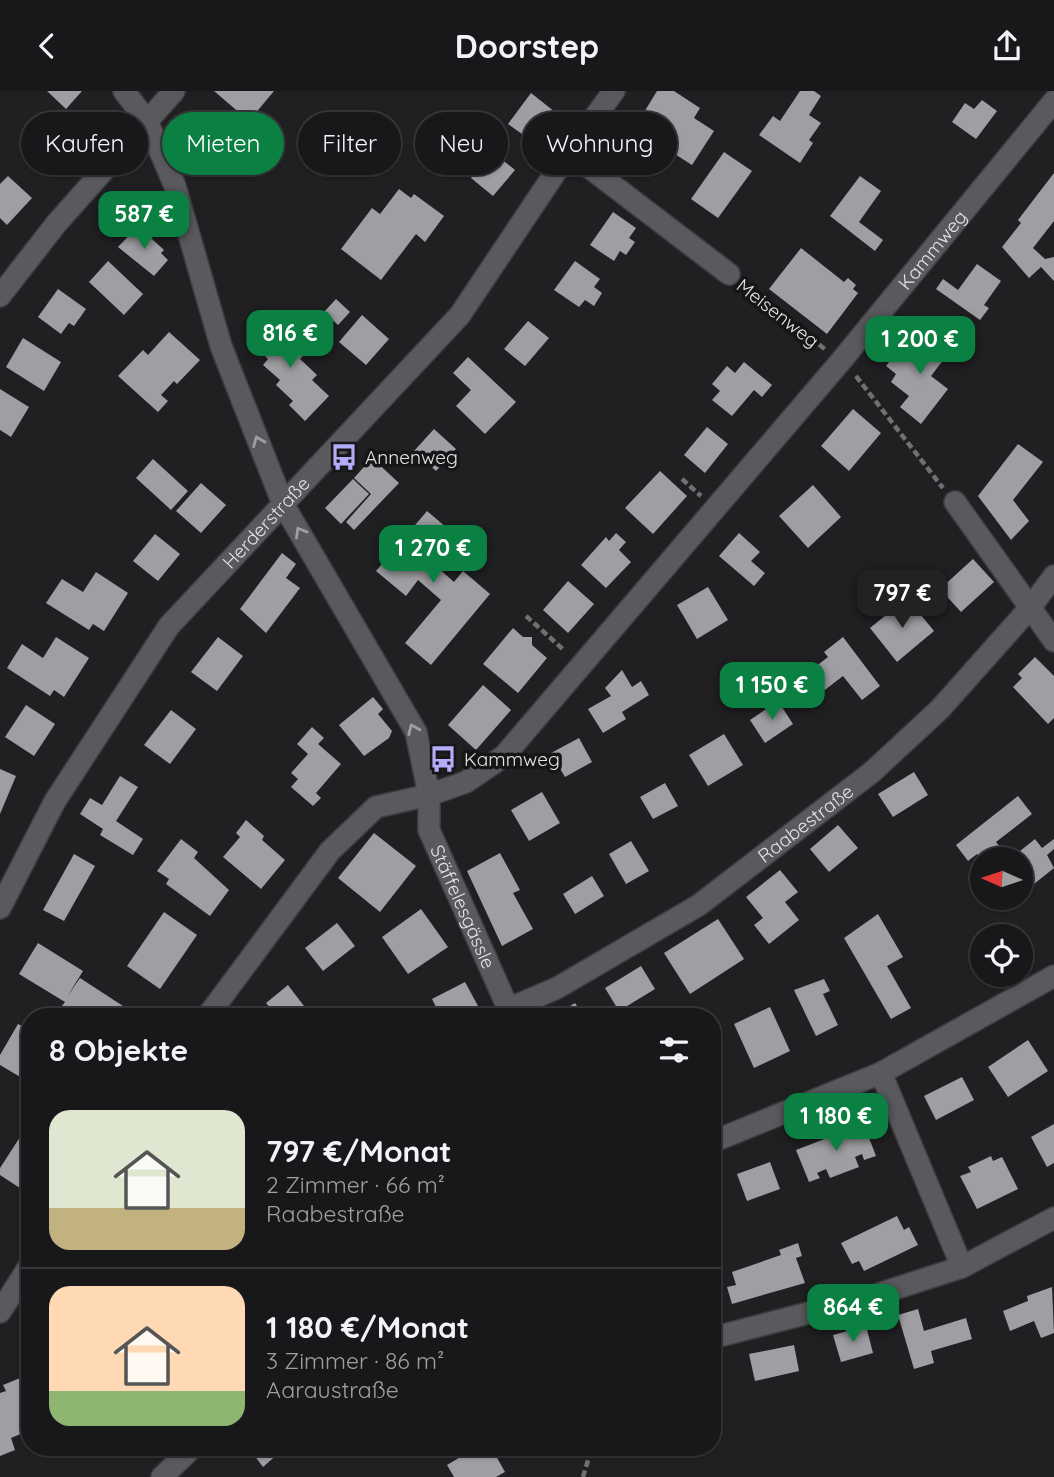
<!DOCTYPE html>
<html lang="de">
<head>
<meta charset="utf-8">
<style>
  :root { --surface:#18181a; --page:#212123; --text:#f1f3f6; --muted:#9fa0a2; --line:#363739; --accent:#0b8043 }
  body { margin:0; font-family:Quicksand,sans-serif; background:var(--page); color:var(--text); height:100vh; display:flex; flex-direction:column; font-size:26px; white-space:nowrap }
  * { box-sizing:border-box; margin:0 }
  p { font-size:23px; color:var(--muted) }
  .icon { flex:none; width:38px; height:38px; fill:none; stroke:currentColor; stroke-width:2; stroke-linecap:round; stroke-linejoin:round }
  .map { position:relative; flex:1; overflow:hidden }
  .sheet { position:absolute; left:21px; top:917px; width:700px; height:448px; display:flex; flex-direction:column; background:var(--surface); border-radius:28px; box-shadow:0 2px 5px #0004,0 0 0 2px var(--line) }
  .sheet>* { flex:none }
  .banner { position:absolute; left:21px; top:21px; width:700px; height:63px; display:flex; gap:14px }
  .needle { width:46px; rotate:273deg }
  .buttons { position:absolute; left:970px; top:756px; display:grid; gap:14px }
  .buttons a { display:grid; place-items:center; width:63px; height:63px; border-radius:50%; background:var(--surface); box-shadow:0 2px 5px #0004,0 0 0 2px var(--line); font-size:35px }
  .price { position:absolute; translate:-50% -60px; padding:0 16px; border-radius:14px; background:var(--accent); color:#fff; font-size:23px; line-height:46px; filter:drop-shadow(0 2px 4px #0008) }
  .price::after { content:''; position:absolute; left:50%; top:42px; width:21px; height:16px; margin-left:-10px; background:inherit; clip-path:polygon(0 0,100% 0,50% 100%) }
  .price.current { background:#222; color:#fff }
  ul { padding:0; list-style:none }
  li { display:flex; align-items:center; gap:21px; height:175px; padding:0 28px }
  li+li { border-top:2px solid var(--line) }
  li span { display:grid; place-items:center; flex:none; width:196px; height:140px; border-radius:21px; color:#555 }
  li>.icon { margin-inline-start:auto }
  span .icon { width:84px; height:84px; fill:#fffc; stroke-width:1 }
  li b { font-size:30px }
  h2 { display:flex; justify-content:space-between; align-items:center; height:84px; padding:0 28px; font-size:30px }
  .pill { padding:0 24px; border-radius:32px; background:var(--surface); box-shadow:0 2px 5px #0004,0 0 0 2px var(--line); font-size:24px; line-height:63px }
  .pill.current { background:var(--accent); color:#fff }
  header { display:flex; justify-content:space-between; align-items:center; height:91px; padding:0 28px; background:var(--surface); font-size:32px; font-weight:700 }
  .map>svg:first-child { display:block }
  .building { fill:#9f9fa3 }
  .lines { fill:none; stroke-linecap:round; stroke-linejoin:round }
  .minor-casing { stroke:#3e3e40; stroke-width:24 }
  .path { stroke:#707073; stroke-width:4.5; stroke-dasharray:7 3.5; stroke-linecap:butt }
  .minor { stroke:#5a5a5e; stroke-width:21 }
  .oneway { stroke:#9f9fa2 }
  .labels { text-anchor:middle; stroke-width:7; stroke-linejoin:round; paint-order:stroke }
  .street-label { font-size:19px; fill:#e4e4e6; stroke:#161619 }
  .poi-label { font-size:19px; fill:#e4e4e6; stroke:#161619; text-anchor:start }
</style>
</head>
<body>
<header><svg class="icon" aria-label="back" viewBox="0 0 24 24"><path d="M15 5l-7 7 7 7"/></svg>Doorstep<svg class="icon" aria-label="share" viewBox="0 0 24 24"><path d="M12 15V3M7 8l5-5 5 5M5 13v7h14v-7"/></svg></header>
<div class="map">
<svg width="1054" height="1386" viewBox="0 0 1054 1386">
  <rect width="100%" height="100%" fill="#202023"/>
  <g class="building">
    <polygon points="47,0 82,0 66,18"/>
    <polygon points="214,0 274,0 249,30"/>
    <polygon points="657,0 674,0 700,17 694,27 714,40 692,74 667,58 652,81 629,65 653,29 643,23"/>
    <polygon points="800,0 814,0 821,5 809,24 821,32 809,49 813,52 800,72 759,44 773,25 780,30"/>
    <polygon points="531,2 555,21 533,51 508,33"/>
    <polygon points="982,9 997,20 976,48 952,31 965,12 974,18"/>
    <polygon points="201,22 225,43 198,73 174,52"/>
    <polygon points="40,23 75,56 52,82 27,59 36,48 25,38"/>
    <polygon points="493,61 515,79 493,105 471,87"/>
    <polygon points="724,61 752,80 718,127 691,108"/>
    <polygon points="1054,82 1054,130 1033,157 1045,168 1054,166 1054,190 1041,176 1029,187 1002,156 1021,132 1018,129"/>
    <polygon points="8,85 32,107 7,134 0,127 0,93"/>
    <polygon points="860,85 881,100 859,131 883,149 875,160 830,125"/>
    <polygon points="399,98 411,107 414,103 444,125 425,151 416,143 381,189 341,158 372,117 380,123"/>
    <polygon points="613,121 636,137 629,147 635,151 626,164 620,160 614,170 590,154"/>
    <polygon points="138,135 164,159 161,162 168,169 154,185 118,156"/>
    <polygon points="801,157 844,191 848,187 856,194 853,198 858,202 827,243 769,198"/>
    <polygon points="108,170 143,203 124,224 89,191"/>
    <polygon points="575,170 600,188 594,196 602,202 594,215 585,209 579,216 554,199"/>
    <polygon points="977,173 1001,190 984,214 989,217 980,229 936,198 943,188 958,199"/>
    <polygon points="58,198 86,218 74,235 69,232 61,243 38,226"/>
    <polygon points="336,208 350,221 338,234 324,221"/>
    <polygon points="362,224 389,248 366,274 339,251"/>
    <polygon points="275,227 292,243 287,248 304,264 300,268 317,284 312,289 329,305 305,330 289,314 293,310 276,294 280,289 263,274 268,268 252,252"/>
    <polygon points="528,230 549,247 525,275 504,258"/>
    <polygon points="955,238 971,251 965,259 949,246"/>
    <polygon points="169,241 200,269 177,293 174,290 161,304 168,310 158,321 118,285 143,259 148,264"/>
    <polygon points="924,241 950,260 931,285 948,298 921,333 900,316 909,305 891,291 896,283 886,275 897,261 904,266"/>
    <polygon points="23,247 61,271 44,300 6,276"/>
    <polygon points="468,266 516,311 485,343 456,315 471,299 453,282"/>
    <polygon points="744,271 772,294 762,306 754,299 732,325 712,309 720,300 712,293 727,275 735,282"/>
    <polygon points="0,298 29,316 11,346 0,339"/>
    <polygon points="853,318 881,342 849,380 821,355"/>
    <polygon points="707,336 728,353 705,382 684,364"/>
    <polygon points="434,338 456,358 436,380 414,360"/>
    <polygon points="1018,353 1043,371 1013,409 1029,430 1011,449 978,405"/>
    <polygon points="372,367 399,392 354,439 346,431 371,403 354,387"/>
    <polygon points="153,368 188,400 171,419 136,387"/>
    <polygon points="660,380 687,405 653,443 625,417"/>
    <polygon points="353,388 369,403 341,433 325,417"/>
    <polygon points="201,392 226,414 201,442 176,420"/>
    <polygon points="813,394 841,426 808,457 779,425"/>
    <polygon points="427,420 460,448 437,476 454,491 463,480 490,503 431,574 405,552 441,509 418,489 406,505 376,480"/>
    <polygon points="616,442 626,451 619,459 631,471 606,497 581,474 606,446 609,450"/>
    <polygon points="739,442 760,461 751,470 765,482 754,495 719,465"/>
    <polygon points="155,443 180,463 158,490 133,470"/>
    <polygon points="282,462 296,473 286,487 300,497 266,542 240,518"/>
    <polygon points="973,468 994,491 961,521 940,498"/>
    <polygon points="96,481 128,502 104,540 93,533 89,539 46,512 62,488 83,501"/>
    <polygon points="568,490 594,513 568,542 543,519"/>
    <polygon points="708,496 728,529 697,548 677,514"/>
    <polygon points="907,507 934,540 897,571 870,537"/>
    <polygon points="513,537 523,546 532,546 532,554 547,567 518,602 483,573"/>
    <polygon points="56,546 89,567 64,606 54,599 50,605 7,577 22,553 43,567"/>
    <polygon points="218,546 243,565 217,600 191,581"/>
    <polygon points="843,546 880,595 862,609 843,585 817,605 802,586 828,566 824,561"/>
    <polygon points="1035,566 1054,585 1054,627 1048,633 1013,596 1022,587 1018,583"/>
    <polygon points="622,579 632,596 641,590 649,604 622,621 626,628 603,642 588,618 611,605 605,597"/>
    <polygon points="483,594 511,619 476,659 448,634"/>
    <polygon points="373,606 383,618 378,623 392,640 389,647 364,665 339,634"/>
    <polygon points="778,610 793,633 765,652 750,629"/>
    <polygon points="26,614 55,633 34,665 5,646"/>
    <polygon points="171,619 196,638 170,673 144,654"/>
    <polygon points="312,636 324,647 318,653 341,673 316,702 321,707 313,715 291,696 298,688 291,682 308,663 297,653"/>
    <polygon points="724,643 743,674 708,695 689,664"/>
    <polygon points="579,647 592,671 565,686 551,662"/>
    <polygon points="0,678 16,685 0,723"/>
    <polygon points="914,681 928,704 893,726 878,703"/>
    <polygon points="120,685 138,696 116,730 143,748 133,764 100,744 103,738 80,723 90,707 102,714"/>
    <polygon points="665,692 678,715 653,728 640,706"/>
    <polygon points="542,701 560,732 529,750 511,719"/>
    <polygon points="1018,705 1032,723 996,751 1010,768 1035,748 1042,757 1054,748 1054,758 1047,764 1054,777 1024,801 1020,796 1020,768 981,768 977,763 968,770 956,754"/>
    <polygon points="246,729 264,745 262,749 285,769 261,798 223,766 240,746 236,742"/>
    <polygon points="838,734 858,757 829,781 810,758"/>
    <polygon points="374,742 416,775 380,821 338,787"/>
    <polygon points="181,748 198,761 194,767 229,799 210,825 166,793 169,788 157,780"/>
    <polygon points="631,750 649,780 626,793 609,763"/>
    <polygon points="500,762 520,799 513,802 533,838 502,855 467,780"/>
    <polygon points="74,763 95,775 64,830 43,819"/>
    <polygon points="780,779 798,801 785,811 799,829 769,853 754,834 763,827 746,806"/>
    <polygon points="592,785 604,805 575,823 563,803"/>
    <polygon points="421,818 448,856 408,883 382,846"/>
    <polygon points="164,821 197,844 160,898 127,875"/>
    <polygon points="878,823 903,866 887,875 911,917 891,928 844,847"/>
    <polygon points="718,828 744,868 690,903 664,862"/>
    <polygon points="337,832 355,855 323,880 305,857"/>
    <polygon points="38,852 83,880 67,906 80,887 123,915 116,926 70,926 59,919 65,911 19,883"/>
    <polygon points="641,875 655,898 619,920 605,897"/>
    <polygon points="824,888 830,900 823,903 838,934 816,945 794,899"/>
    <polygon points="465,891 478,915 457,926 441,926 432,908"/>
    <polygon points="288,894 307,919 298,926 278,926 266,912"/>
    <polygon points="575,912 584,926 552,926"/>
    <polygon points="770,916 790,960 754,977 734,933"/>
    <polygon points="18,933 30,939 30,984 25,981 22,987 0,974 0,964"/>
    <polygon points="1028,949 1048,980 1008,1006 988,976"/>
    <polygon points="962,986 974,1009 936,1029 924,1005"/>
    <polygon points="863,1031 876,1065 864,1069 862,1063 855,1066 859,1076 830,1087 826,1078 817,1082 820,1087 809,1091 796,1059 827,1047 825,1043 833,1040 834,1043"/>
    <polygon points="1054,1033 1054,1072 1047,1076 1031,1046"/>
    <polygon points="24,1040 30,1044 30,1095 26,1101 0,1084 0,1077"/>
    <polygon points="991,1065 993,1070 1002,1066 1018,1098 977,1118 960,1085 971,1081 968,1076"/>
    <polygon points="770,1071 780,1098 747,1110 737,1083"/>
    <polygon points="897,1125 904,1139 909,1136 918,1154 864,1180 859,1170 852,1173 841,1152"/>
    <polygon points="712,1132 719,1154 712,1156"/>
    <polygon points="798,1152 802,1165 796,1167 805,1192 732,1213 727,1196 736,1194 732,1181 781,1164 779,1159"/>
    <polygon points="1052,1196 1054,1242 1041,1247 1034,1230 1010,1240 1003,1220 1028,1210 1027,1205"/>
    <polygon points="918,1218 924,1240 966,1227 972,1248 931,1260 934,1272 914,1278 898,1224"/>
    <polygon points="866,1235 873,1262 841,1271 833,1244"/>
    <polygon points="794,1254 799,1280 755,1290 749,1263"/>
    <polygon points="30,1283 30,1339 11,1347 15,1359 0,1365 0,1302 6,1300 3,1294"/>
    <polygon points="248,1356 286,1356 263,1376"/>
    <polygon points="477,1356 491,1356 505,1381 496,1386 454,1386 447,1374"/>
  </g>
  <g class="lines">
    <defs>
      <g id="minor">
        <path id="s1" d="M 124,0 L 147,30 L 175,95 L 221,255 L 283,413 L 416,641 L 429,704 L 429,739 L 512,926"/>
        <polyline points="569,61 729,183"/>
        <polyline points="0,205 56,133 174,0"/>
        <polyline points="955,411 1054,550"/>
        <path id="s2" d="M 0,817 L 55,710 L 169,535 L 460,224 L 569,61 L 614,0"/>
        <path id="s3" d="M 508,918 L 557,897 L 699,814 L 872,681 L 940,618 L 1029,518 L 1054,485"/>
        <path id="s4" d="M 207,926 L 330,760 L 376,716 L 429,704 L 466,691 L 504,665 L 841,270 L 1054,10"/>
        <polyline points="881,982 962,1176"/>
        <polyline points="712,1051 881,982 1054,885"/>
        <polyline points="0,1221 30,1174"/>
        <polyline points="712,1247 866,1207 962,1176 1054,1127"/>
        <polyline points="162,1386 193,1356"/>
      </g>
    </defs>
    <use href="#minor" class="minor-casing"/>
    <g class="path">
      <polyline points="745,195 826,259"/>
      <polyline points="856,285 943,397"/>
      <polyline points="682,388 701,405"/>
      <polyline points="526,525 565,560"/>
      <polyline points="583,1386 592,1356"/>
    </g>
    <use href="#minor" class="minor"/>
  </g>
  <defs><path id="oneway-chevron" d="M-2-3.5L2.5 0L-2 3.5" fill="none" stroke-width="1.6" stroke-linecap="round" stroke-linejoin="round" transform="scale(1.75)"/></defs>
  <g class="oneway">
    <use href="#oneway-chevron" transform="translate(258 350) rotate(-112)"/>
    <use href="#oneway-chevron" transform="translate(300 441) rotate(-120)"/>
    <use href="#oneway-chevron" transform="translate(413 638) rotate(-113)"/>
  </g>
  <defs>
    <symbol id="bus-bare" viewBox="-9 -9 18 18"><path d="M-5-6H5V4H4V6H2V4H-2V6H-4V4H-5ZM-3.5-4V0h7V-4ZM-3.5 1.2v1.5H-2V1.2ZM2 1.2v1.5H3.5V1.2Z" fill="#b3adf9" stroke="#161619" stroke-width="2.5" paint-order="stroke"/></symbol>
  </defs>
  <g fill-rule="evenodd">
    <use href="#bus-bare" x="325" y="347" width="38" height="38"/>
    <use href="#bus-bare" x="424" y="649" width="38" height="38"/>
  </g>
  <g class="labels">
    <g class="street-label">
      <text dy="7" stroke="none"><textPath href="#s4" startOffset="1073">Kammweg</textPath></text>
      <text transform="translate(778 222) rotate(38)" y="7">Meisenweg</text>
      <text dy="7" stroke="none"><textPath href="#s2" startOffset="471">Herderstraße</textPath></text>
      <text dy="7" stroke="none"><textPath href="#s3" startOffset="352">Raabestraße</textPath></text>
      <text dy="7" stroke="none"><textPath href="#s1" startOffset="892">Stäffelesgässle</textPath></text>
    </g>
    <g class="poi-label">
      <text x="365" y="373">Annenweg</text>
      <text x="464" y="675">Kammweg</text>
    </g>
  </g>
</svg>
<div class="buttons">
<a><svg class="needle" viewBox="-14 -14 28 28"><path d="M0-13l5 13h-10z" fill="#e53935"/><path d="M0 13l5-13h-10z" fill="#9fa0a2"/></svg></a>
<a><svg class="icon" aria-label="locate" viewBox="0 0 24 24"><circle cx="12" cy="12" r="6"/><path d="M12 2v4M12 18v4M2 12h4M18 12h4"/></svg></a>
</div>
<b class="price" style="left:144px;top:160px">587 €</b>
<b class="price" style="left:290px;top:279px">816 €</b>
<b class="price" style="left:920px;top:285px">1 200 €</b>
<b class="price" style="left:433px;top:494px">1 270 €</b>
<b class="price current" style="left:902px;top:539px">797 €</b>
<b class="price" style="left:772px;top:631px">1 150 €</b>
<b class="price" style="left:836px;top:1062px">1 180 €</b>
<b class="price" style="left:853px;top:1253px">864 €</b>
<div class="banner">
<a class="pill">Kaufen</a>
<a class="pill current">Mieten</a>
<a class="pill">Filter</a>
<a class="pill">Neu</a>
<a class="pill">Wohnung</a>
</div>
<section class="sheet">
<h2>8 Objekte<svg class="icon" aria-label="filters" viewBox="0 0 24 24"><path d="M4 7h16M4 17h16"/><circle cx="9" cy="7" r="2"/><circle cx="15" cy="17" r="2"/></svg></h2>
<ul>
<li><span style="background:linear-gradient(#dfe7d0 70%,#c2b280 0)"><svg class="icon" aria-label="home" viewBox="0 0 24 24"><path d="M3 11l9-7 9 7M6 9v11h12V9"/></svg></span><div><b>797 €/Monat</b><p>2 Zimmer · 66 m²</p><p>Raabestraße</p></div></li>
<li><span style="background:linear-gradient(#ffd9b3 75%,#8fb573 0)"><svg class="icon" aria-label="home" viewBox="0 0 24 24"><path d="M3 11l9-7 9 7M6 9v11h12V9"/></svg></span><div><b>1 180 €/Monat</b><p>3 Zimmer · 86 m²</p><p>Aaraustraße</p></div></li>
</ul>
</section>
</div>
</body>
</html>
